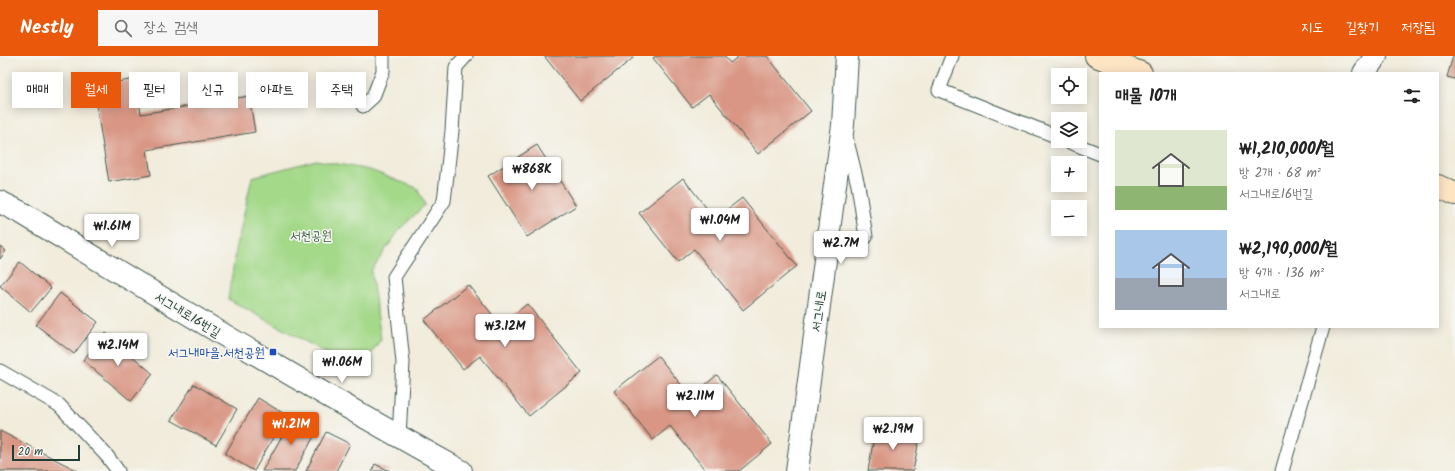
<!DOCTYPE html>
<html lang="ko">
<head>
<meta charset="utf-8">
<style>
  :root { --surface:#fff; --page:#f6f6f6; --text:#222; --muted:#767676; --accent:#ea580c }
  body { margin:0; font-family:Kalam,"Poor Story",sans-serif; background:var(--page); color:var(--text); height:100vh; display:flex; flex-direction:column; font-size:15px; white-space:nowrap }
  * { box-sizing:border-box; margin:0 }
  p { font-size:13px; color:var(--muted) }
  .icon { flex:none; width:22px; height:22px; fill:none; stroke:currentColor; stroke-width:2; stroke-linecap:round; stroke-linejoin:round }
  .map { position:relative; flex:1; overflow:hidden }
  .sheet { position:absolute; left:1099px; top:16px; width:340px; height:256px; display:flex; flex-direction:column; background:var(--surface); border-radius:0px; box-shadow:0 2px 10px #0003 }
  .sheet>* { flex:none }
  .banner { position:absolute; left:12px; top:16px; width:380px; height:36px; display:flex; gap:8px }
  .tools { position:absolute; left:1051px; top:12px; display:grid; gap:8px }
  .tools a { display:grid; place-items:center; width:36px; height:36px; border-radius:0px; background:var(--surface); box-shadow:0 2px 10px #0003; font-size:20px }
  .scale { position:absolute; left:12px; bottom:10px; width:68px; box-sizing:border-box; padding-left:4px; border:2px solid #1f3d34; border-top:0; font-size:11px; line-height:14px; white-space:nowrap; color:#1f3d34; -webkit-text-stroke:3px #f6f6f2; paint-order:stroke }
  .price { position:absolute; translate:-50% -34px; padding:0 9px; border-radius:4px; background:#fff; color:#222; font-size:13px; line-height:26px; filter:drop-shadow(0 1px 2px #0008) }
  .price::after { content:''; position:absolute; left:50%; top:24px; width:12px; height:9px; margin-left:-6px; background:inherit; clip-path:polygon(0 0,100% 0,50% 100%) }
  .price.current { background:var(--accent); color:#fff }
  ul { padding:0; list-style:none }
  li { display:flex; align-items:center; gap:12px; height:100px; padding:0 16px }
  li span { display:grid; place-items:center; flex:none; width:112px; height:80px; border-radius:0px; color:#555 }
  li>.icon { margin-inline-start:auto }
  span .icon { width:48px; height:48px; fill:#fffc; stroke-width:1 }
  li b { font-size:17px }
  h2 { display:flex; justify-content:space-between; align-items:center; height:48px; padding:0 16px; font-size:17px }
  .pill { padding:0 14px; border-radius:0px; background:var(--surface); box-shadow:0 2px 10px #0003; font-size:14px; line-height:36px }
  .pill.current { background:var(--accent); color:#fff }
  header { display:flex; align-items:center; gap:24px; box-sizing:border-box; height:56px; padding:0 20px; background:var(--accent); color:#fff }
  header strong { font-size:19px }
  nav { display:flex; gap:22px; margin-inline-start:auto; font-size:14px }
  .search { width:280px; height:36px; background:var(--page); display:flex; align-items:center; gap:10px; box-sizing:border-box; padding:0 14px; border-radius:0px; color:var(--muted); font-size:15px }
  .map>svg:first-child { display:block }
  .green { fill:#a4d98a; stroke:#628b5f }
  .building { fill:#d99684 }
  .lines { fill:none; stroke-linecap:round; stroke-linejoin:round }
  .service-casing { stroke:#3e574d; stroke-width:15 }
  .minor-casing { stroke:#3e574d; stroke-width:24 }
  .tertiary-casing { stroke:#3e574d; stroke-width:24 }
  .secondary-casing { stroke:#3e574d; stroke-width:24 }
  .service { stroke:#fff; stroke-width:13 }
  .minor { stroke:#fff; stroke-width:22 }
  .tertiary { stroke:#fff; stroke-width:22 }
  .secondary { stroke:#fde5c4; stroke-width:22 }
  .transit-dot { fill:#1a4fb4; stroke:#f6f6f2; stroke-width:1.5 }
  .labels { text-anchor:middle; stroke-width:3; stroke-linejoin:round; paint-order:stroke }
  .park-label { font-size:13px; fill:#3a5c45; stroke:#f6f6f2 }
  .street-label { font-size:13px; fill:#1f3d34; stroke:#f6f6f2 }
  .transit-label { font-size:13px; fill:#164399; stroke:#f6f6f2; text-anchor:end }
</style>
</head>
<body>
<header>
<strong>Nestly</strong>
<div class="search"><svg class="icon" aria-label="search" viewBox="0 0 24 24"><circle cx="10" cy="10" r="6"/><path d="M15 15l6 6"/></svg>장소 검색</div>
<nav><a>지도</a><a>길찾기</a><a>저장됨</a></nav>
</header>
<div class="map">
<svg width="1455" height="415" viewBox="0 0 1455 415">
  <rect width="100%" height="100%" fill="#f6f6f2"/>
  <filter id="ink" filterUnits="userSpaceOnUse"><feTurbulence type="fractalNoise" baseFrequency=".025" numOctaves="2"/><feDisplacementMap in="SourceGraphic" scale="8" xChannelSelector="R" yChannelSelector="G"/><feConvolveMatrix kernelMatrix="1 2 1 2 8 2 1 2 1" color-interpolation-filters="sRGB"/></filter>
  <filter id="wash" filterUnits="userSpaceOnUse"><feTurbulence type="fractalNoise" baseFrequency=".012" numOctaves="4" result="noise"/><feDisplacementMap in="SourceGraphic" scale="16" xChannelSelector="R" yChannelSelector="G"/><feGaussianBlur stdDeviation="0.9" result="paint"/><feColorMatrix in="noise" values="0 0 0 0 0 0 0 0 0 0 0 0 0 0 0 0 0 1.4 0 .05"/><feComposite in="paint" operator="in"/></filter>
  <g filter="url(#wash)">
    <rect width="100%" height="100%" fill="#f1ecdb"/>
    <polygon class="green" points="316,104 370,114 417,132 425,149 400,173 371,215 381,283 359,315 228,243 236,194 252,121"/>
    <g id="blocks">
      <g class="building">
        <polygon points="544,0 632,0 633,2 580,45"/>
        <polygon points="656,0 724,0 730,7 739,0 767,0 811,55 758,98 709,38 692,51 653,2"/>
        <polygon points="1453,0 1455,0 1455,23 1447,21"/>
        <polygon points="136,23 141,58 249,40 255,76 147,94 151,119 109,126 93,30"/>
        <polygon points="537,89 576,150 527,181 488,120"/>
        <polygon points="683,122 715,163 742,142 797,210 743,254 694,193 678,206 639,157"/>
        <polygon points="0,190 6,195 0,203"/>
        <polygon points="20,206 51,232 31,256 0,230"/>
        <polygon points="468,229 501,269 527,248 582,317 529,360 480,300 463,313 424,264"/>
        <polygon points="60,237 98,266 74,298 36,269"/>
        <polygon points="106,277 153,318 131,345 83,304"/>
        <polygon points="658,300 691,341 717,319 772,388 739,415 706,415 670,370 653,384 614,335"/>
        <polygon points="194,328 237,353 216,389 171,364"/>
        <polygon points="258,342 286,359 254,415 225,398"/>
        <polygon points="294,359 318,373 295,415 262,415"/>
        <polygon points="876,370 920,379 913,415 868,415"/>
        <polygon points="0,375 78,415 0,415"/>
        <polygon points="326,376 350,388 336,415 306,415"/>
        <polygon points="375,408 390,415 372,415"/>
      </g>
    </g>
  </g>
  <g filter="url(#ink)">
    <use href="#blocks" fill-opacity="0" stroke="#3e574d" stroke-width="1"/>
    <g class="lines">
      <defs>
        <g id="service">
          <polyline points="952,0 939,34 1058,81"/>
          <polyline points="363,50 373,41 383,15 383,0"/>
          <polyline points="846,81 858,129 866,181"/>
          <polyline points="1067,85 1100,98"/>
          <polyline points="0,315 59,349 107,400 118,415"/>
          <polyline points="399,381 403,306 394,221 444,145 452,75 456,11 466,0"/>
          <polyline points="1282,415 1323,271"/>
        </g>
        <g id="minor">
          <polyline points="1364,17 1376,0"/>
          <path d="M 0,146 L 22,157 C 167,246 312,333 461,415"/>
        </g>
        <polyline id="tertiary" points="797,415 843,69 847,0"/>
        <g id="secondary">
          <polyline points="1096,0 1141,17"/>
          <polyline points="1438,130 1455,138"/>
        </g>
      </defs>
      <use href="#service" class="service-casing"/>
      <use href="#minor" class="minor-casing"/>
      <use href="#tertiary" class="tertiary-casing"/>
      <use href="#secondary" class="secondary-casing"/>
      <use href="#service" class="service"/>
      <use href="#minor" class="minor"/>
      <use href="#tertiary" class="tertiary"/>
      <use href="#secondary" class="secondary"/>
    </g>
  </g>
  <rect class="transit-dot" x="269" y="292" width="8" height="8" rx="2"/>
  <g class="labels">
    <g class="park-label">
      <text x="311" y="184">서천공원</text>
    </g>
    <g class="street-label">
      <text transform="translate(818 255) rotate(-82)" y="5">서그내로</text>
      <text transform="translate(188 258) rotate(31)" y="5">서그내로16번길</text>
    </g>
    <g class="transit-label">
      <text x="265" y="301">서그내마을.서천공원</text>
    </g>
  </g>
</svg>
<div class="tools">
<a><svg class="icon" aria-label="locate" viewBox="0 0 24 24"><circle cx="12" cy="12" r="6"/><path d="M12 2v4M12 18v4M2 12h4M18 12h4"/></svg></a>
<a><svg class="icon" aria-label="layers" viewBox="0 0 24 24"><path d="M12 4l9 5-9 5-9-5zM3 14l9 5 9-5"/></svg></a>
<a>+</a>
<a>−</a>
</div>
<div class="scale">20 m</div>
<b class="price" style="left:532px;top:135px">₩868K</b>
<b class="price" style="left:720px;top:186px">₩1.04M</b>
<b class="price" style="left:112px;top:192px">₩1.61M</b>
<b class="price" style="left:841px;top:209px">₩2.7M</b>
<b class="price" style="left:505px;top:292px">₩3.12M</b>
<b class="price" style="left:118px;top:311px">₩2.14M</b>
<b class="price" style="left:342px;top:328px">₩1.06M</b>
<b class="price" style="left:695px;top:362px">₩2.11M</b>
<b class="price current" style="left:291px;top:390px">₩1.21M</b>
<b class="price" style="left:893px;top:395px">₩2.19M</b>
<div class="banner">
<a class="pill">매매</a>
<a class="pill current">월세</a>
<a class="pill">필터</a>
<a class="pill">신규</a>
<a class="pill">아파트</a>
<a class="pill">주택</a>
</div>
<section class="sheet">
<h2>매물 10개<svg class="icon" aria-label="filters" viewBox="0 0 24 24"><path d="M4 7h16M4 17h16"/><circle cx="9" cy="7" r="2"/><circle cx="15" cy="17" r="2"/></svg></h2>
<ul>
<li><span style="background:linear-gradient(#dfe7d0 70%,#8fb573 0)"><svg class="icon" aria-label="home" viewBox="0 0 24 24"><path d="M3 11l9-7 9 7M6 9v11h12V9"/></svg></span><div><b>₩1,210,000/월</b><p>방 2개 · 68 m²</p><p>서그내로16번길</p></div></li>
<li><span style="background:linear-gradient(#a9c7e8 60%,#9aa5b1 0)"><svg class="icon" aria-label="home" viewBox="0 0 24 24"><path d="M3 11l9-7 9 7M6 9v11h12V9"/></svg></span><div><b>₩2,190,000/월</b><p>방 4개 · 136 m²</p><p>서그내로</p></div></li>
</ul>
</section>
</div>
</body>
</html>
